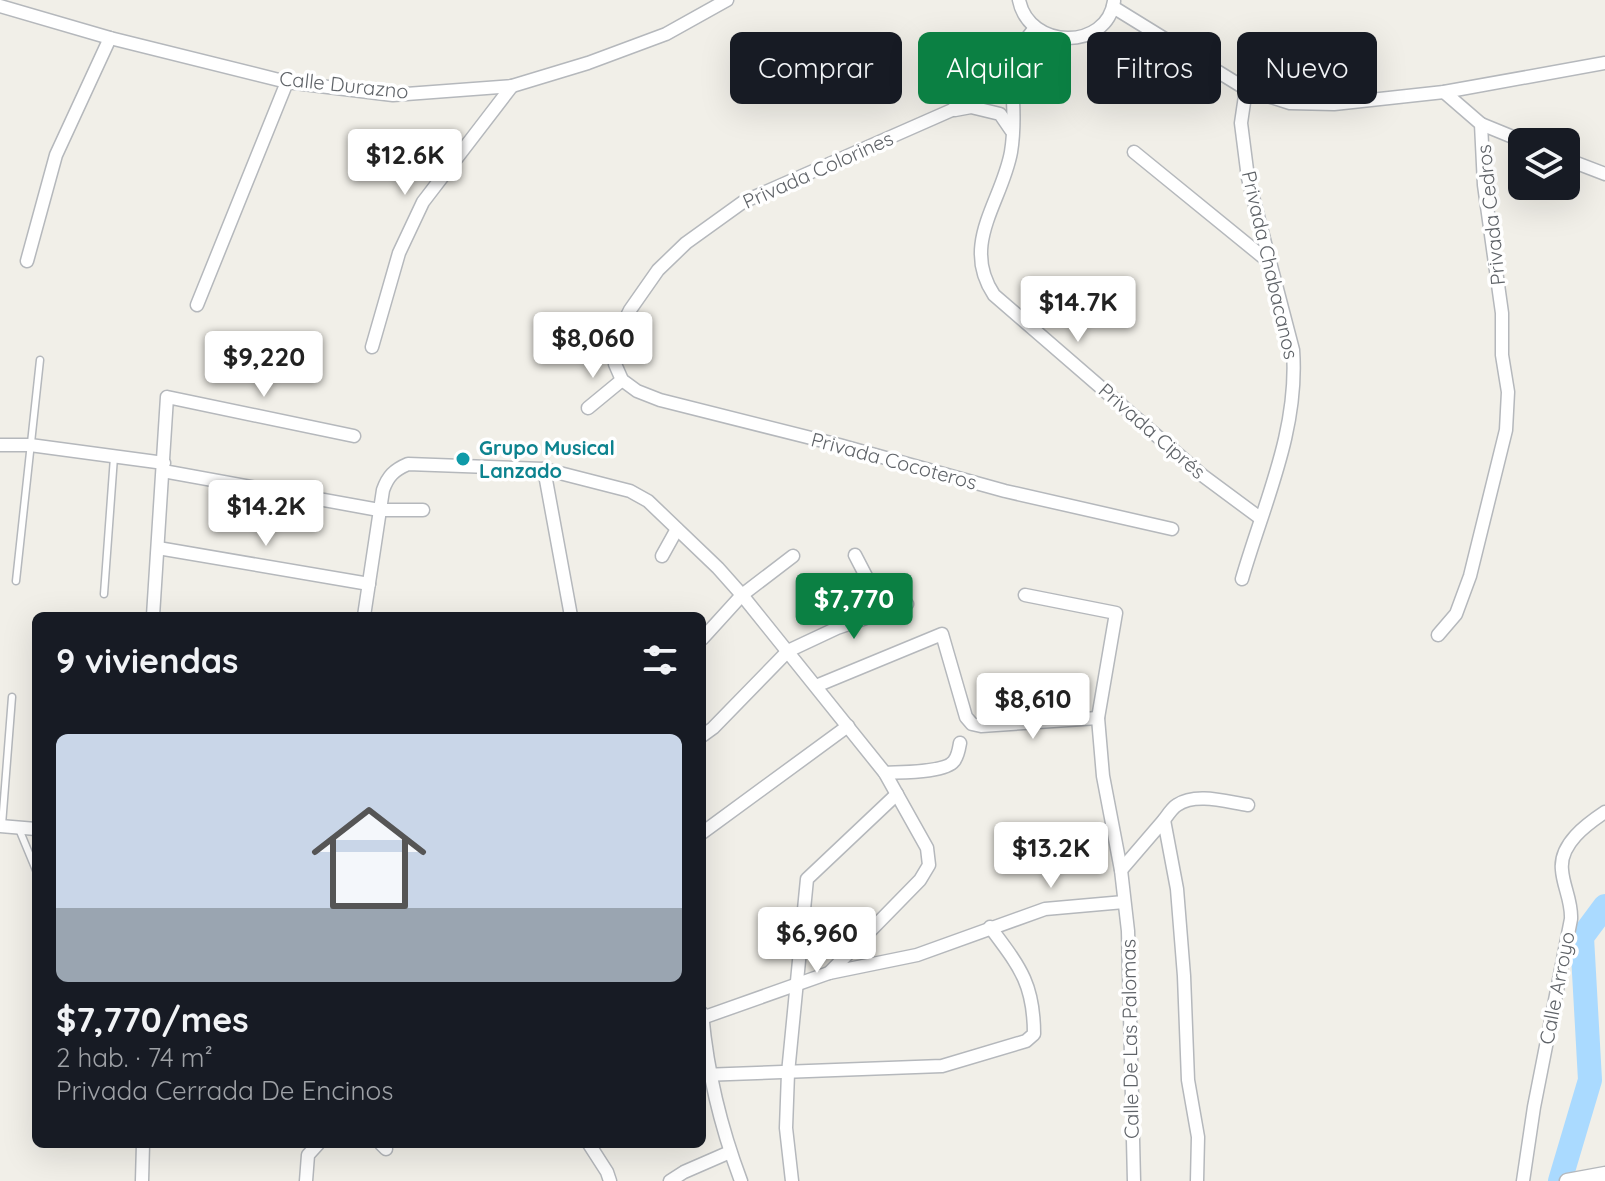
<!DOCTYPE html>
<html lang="es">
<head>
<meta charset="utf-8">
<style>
  :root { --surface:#171b24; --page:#242831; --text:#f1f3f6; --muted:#9ea1a6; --line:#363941; --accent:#0b8043 }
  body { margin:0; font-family:Quicksand,sans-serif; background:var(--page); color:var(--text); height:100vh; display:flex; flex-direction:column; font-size:30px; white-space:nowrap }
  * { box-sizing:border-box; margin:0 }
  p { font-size:26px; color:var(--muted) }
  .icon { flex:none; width:44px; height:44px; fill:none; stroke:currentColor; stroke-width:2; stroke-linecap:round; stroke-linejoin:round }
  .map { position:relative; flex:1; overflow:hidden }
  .sheet { position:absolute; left:32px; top:612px; width:674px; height:536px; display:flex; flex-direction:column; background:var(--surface); border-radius:12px; box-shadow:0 8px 32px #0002 }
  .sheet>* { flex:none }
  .hud { position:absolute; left:730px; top:32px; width:754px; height:72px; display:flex; gap:16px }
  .controls { position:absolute; left:1508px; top:128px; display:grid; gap:16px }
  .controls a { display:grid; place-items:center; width:72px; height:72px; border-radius:12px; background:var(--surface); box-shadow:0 8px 32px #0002; font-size:40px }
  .price { position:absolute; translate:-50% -68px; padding:0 18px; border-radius:8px; background:#fff; color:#222; font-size:26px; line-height:52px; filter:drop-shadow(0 2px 4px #0008) }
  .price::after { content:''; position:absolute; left:50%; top:48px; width:24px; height:18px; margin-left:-12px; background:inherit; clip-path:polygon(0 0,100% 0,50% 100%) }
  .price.current { background:var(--accent); color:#fff }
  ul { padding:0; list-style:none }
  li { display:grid; align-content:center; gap:16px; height:424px; padding:0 24px }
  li+li { border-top:2px solid var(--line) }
  li span { display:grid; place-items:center; height:248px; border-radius:12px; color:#555 }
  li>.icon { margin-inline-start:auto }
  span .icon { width:144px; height:144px; fill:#fffc; stroke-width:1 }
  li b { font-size:34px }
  h2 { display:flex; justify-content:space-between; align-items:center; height:96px; padding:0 24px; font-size:34px }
  .pill { padding:0 28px; border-radius:12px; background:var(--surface); box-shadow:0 8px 32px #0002; font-size:28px; line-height:72px }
  .pill.current { background:var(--accent); color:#fff }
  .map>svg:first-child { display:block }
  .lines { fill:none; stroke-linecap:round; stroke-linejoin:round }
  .river { stroke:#aadaff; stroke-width:24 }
  .service-casing { stroke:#b5b8bc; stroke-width:9 }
  .minor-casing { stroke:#b5b8bc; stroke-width:15 }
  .tertiary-casing { stroke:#b5b8bc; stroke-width:17 }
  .service { stroke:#fff; stroke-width:6 }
  .minor { stroke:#fff; stroke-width:12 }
  .tertiary { stroke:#fff; stroke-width:14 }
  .culture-dot { fill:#0f9aa8; stroke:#fff; stroke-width:3 }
  .labels { text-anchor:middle; stroke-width:7; stroke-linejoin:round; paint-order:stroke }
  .street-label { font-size:20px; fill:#5f6368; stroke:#fff }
  .culture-label { font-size:20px; font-weight:bold; fill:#0d838f; stroke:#fff; text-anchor:start }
</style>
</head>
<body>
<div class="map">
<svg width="1605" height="1181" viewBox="0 0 1605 1181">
  <rect width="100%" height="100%" fill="#f1efe8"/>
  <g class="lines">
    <polyline class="river" points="1560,1181 1590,1080 1582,937 1605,906"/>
    <defs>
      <g id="service">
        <polyline points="16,581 40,360"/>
        <polyline points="104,594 114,457"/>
        <polyline points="2,825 12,697"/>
        <polyline points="19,829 36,870"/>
      </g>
      <g id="minor">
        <path d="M 1019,0 C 1029,50 1107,51 1114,1"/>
        <polyline points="0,6 110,38 287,82 393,95 512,86 588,63 666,34 727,0"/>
        <polyline points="1113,7 1246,89 1290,103 1334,104 1444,92 1605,63"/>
        <polyline points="1035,28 1011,58 952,110 743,202 686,243 658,270 630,310 621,328 615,364 622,380 637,391 660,400 839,445 1005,491 1172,529"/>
        <path d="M 1011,58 C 1012,89 1016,122 1011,152 C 1002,202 960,244 994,295 L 1202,475 L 1260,518"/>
        <polyline points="955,110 971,107 1000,114 1011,130"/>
        <polyline points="1481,124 1525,142"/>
        <polyline points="1134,152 1269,262"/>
        <polyline points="1566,159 1605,174"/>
        <polyline points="27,261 56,155 110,38"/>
        <polyline points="197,305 287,82"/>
        <polyline points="372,347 399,253 423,202 512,86"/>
        <polyline points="588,408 622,380"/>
        <polyline points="0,445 30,445 164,463"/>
        <polyline points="544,469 571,616"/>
        <polyline points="163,471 379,510 423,510"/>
        <polyline points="158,548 369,584"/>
        <polyline points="855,555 884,611"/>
        <polyline points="662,556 677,529"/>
        <path d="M 1242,579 C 1264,503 1299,430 1293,350 L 1248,178 L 1241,123 L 1246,89"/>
        <polyline points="1025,595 1116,613 1098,718 1103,776 1121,870 1128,931 1134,1181"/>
        <polyline points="153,616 167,397 354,436"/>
        <path d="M 364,616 L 383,490 C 388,476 394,470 408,464 L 544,469 L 630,491 L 648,501 L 718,568 L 742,595 L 885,773 L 927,848 L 929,865 L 920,880 L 829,973"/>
        <polyline points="1438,635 1456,614 1470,576 1506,430 1508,392 1502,355 1502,313 1484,185 1481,124 1444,92"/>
        <polyline points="702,639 742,595 793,556"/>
        <polyline points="816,686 942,634 966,717 972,724 981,726 1098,718"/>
        <polyline points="702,736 713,728 788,651 837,628 907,604"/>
        <path d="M 885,773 C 900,772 945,773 954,761 C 958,756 959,749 960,743"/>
        <path d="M 1164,820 C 1167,816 1172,808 1177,805 C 1196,792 1227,802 1248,805"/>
        <polyline points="0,826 36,829"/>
        <polyline points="702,833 848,726"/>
        <polyline points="1121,870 1164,820 1177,889 1184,976 1188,1080 1198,1137 1197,1181"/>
        <path d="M 702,1013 C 707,1070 721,1128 741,1181"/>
        <polyline points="702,1018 829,973 917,955 1045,909 1124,902"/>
        <path d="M 702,1075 L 942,1066 L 1026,1041 L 1034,1034 C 1034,983 1019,966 990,927"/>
        <polyline points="381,1144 386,1149"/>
        <polyline points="589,1144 607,1172 610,1181"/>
        <polyline points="142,1181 143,1144"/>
        <polyline points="306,1181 308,1155 318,1144"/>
        <polyline points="670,1181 684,1172 730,1152"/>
        <polyline points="792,1181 786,1128 788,1073 807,879 897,794"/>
        <path d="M 1523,1181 L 1534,1107 L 1571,919 C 1572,901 1563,886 1562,870 C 1559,844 1587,824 1605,812"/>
      </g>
      <polyline id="tertiary" points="1567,1181 1605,1174"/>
    </defs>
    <use href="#service" class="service-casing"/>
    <use href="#minor" class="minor-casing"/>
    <use href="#tertiary" class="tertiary-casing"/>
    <use href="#service" class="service"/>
    <use href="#minor" class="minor"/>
    <use href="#tertiary" class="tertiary"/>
  </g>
  <circle class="culture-dot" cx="463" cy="459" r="8"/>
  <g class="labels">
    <g class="street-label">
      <text transform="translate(344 85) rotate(6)" y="7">Calle Durazno</text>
      <text transform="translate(818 170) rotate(-24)" y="7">Privada Colorines</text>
      <text transform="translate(1491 215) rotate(-96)" y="7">Privada Cedros</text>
      <text transform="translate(1270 265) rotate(77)" y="7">Privada Chabacanos</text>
      <text transform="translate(1152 431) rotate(41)" y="7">Privada Ciprés</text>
      <text transform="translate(894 461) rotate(15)" y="7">Privada Cocoteros</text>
      <text transform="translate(1557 988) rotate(-79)" y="7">Calle Arroyo</text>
      <text transform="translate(1130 1039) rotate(-91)" y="7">Calle De Las Palomas</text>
    </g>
    <g class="culture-label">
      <text x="479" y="455">Grupo Musical<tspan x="479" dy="23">Lanzado</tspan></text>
    </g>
  </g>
</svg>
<div class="controls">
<a><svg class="icon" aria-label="layers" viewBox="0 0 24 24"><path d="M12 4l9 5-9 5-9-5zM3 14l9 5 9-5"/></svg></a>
</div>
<b class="price" style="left:405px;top:197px">$12.6K</b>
<b class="price" style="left:1078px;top:344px">$14.7K</b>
<b class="price" style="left:593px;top:380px">$8,060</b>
<b class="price" style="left:264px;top:399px">$9,220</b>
<b class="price" style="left:266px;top:548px">$14.2K</b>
<b class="price current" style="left:854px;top:641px">$7,770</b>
<b class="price" style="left:1033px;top:741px">$8,610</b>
<b class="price" style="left:1051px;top:890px">$13.2K</b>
<b class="price" style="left:817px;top:975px">$6,960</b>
<div class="hud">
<a class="pill">Comprar</a>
<a class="pill current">Alquilar</a>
<a class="pill">Filtros</a>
<a class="pill">Nuevo</a>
</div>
<section class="sheet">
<h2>9 viviendas<svg class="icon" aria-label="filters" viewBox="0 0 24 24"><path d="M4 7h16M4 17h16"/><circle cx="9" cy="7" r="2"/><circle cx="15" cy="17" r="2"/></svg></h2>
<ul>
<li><span style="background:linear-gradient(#c9d6e8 70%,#9aa5b1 0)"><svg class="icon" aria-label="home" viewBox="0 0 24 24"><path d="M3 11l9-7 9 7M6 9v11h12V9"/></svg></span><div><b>$7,770/mes</b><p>2 hab. · 74 m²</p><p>Privada Cerrada De Encinos</p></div></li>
</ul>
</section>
</div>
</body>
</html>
